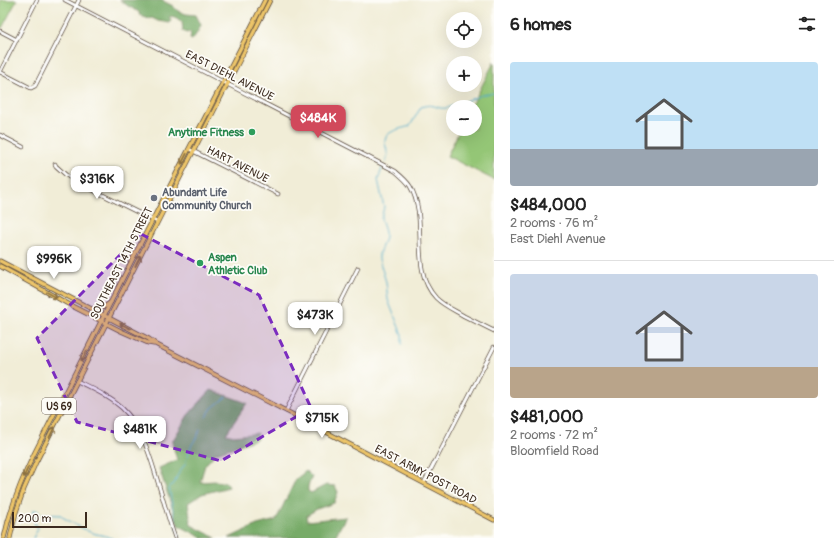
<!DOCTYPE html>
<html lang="en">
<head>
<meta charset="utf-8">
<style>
  :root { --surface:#fff; --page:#f2f2f2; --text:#222; --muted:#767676; --line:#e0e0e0; --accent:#d1495b }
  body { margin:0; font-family:Pangolin,sans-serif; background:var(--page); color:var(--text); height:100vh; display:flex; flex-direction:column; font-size:15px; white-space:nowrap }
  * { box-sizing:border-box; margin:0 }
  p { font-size:13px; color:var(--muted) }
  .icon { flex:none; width:22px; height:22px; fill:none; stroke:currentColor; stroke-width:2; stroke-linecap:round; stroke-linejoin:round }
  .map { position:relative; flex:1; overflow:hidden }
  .drawer { display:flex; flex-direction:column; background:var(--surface); width:340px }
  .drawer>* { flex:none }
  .fabs { position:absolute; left:446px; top:12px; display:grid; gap:8px }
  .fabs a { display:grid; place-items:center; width:36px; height:36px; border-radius:50%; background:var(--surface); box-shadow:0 4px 16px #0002; font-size:20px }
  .scale { position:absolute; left:12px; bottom:10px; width:75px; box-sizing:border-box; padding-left:4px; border:2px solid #3b2a1e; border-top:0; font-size:11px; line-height:14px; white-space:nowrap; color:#3b2a1e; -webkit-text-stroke:3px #fdfcf7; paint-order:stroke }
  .price { position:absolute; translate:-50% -34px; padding:0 9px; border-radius:8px; background:#fff; color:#222; font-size:13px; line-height:26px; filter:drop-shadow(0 1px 2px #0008) }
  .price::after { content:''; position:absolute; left:50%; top:24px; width:12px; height:9px; margin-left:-6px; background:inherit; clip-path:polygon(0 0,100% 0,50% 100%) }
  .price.active { background:var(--accent); color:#fff }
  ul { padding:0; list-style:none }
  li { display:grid; align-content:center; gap:8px; height:212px; padding:0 16px }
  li+li { border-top:1px solid var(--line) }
  li span { display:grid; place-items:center; height:124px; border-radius:4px; color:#555 }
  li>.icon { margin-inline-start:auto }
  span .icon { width:72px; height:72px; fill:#fffc; stroke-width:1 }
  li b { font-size:17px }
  h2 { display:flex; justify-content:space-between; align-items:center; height:48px; padding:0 16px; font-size:17px }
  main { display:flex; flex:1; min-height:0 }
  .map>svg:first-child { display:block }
  .green { fill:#94c676; stroke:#68784a }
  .forest { fill:#77ab67; stroke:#596a42 }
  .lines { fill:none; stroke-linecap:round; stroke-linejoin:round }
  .stream { stroke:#4faccd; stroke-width:1 }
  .minor-casing { stroke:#56473a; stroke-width:4.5 }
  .major-casing { stroke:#56473a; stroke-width:5 }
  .minor { stroke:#fff; stroke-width:3 }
  .major { stroke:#edc569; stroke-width:3.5 }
  .oneway { stroke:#8b7040 }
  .marked { fill:#7b2cbf; fill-opacity:0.2; stroke:#7b2cbf; stroke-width:3; stroke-dasharray:8 5; stroke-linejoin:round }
  .leisure-dot { fill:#2e9e5b; stroke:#fdfcf7; stroke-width:1.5 }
  .worship-dot { fill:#6b7280; stroke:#fdfcf7; stroke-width:1.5 }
  .labels { text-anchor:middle; stroke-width:3.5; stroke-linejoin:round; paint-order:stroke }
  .shield { fill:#fdfcf7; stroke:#75695f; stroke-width:1 }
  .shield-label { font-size:10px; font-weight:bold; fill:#3b2a1e }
  .street-label { font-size:11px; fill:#3b2a1e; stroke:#fdfcf7 }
  .leisure-label { font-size:11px; font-weight:bold; fill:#27864d; stroke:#fdfcf7; text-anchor:end }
  .worship-label { font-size:11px; font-weight:bold; fill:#5b616d; stroke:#fdfcf7; text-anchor:start }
</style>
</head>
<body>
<main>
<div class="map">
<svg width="494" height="538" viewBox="0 0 494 538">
  <rect width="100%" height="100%" fill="#fdfcf7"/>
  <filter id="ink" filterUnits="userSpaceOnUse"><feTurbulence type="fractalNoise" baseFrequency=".025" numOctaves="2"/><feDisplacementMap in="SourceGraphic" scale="8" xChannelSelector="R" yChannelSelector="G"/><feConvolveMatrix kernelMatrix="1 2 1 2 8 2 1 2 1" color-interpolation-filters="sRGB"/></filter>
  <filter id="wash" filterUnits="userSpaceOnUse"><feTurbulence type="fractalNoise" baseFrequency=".012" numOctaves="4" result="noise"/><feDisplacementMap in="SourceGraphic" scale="16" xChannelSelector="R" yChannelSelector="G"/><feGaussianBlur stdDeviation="0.9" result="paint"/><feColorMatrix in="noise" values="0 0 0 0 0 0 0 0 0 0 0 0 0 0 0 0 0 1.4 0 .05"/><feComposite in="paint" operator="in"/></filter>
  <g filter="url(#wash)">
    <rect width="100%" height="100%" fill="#f1edd7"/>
    <g class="green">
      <polygon points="0,0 17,0 2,28 0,27"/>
      <polygon points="494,62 494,180 447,156 460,129 475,129 475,107 471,107"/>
    </g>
    <g class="forest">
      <path d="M 120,0 L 161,0 L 173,6 L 178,11 L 186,14 L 196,15 L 201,25 L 197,33 L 192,40 L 190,39 L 191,32 L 189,32 L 187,33 L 183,31 L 182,22 C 178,19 174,15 169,17 L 171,20 L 170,23 L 158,21 L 152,18 L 148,18 L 140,15 L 139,12 L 128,6 Z"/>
      <polygon points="211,390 247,403 226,434 234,436 258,433 257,439 216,453 205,465 200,482 216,481 227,483 229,487 202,494 188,503 191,525 216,538 203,538 178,525 159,468 177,460 172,442 188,415"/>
      <polygon points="306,471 312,477 308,486 308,491 311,493 326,485 335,486 338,492 334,503 317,509 306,516 307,521 346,517 334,538 229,538 257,525 276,520 296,479"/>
    </g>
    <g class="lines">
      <g class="stream">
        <path d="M 386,162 C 387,158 388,155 387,152 C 387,149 385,145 385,142 C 385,130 402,129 410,126 L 421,107 C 435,102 436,110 447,108 L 482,95 L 494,93"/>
        <polyline points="383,166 378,180 384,207 381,219 385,232 385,238 379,254 379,259 386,282 388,300 402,335 402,344"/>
        <polyline points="206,417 212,408 226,397"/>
        <path d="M 33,538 L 38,529 C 35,525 34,522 35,517 L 33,514 L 33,511 L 36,510 L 43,514 L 61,515 L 64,518 C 73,523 81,528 90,532 C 97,535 105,535 112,538"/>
        <polyline points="180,538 175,523 169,487 174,484 177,476 185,464 191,446 198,435 200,429"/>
      </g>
    </g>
  </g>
  <g filter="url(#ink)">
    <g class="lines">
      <defs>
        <g id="minor">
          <path d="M 65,0 L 395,171 C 401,176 406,180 410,186 C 430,220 408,268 436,298 C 444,306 454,310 464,316 C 474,321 484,326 494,331"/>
          <polyline points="0,31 17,40"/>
          <polyline points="0,72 29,87 31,88 35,86 79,0"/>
          <polyline points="0,72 37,0"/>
          <polyline points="0,135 23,147"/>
          <polyline points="189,149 278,194"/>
          <polyline points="55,164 56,166 66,175 77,182 157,222"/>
          <path d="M 77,381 C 93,389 109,396 122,408 C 142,427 149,453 157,479 C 163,499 168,518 175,538"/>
          <polyline points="286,411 358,268"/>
          <polyline points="424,483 494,347"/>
        </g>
        <g id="major">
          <polyline points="0,261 149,339 157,345 288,412 494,520"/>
          <polyline points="0,266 70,305 121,331 148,343 154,344"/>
          <path d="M 93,309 C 100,310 105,307 111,302"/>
          <path d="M 4,538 C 10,509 21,481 34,454 L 127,270 L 265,0"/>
          <polyline points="10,538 16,512 24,489 36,462 270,0"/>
        </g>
      </defs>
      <use href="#minor" class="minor-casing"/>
      <use href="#major" class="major-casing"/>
      <use href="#minor" class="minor"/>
      <use href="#major" class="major"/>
    </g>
    <defs><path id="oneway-shaft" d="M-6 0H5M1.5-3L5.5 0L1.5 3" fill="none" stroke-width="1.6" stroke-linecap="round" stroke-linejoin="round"/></defs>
    <g class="oneway">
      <use href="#oneway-shaft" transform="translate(184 159) rotate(117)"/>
      <use href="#oneway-shaft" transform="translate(138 261) rotate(-63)"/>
      <use href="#oneway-shaft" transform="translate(52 295) rotate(29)"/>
      <use href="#oneway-shaft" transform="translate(125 326) rotate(-153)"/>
      <use href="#oneway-shaft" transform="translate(84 356) rotate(117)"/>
      <use href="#oneway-shaft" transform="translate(52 432) rotate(-63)"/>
      <use href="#oneway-shaft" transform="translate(26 472) rotate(114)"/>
    </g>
  </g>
  <path class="marked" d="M 141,234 L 259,295 L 311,408 L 221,461 L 77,422 L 37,338 Z"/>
  <g class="leisure-dot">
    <circle cx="252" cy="132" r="4"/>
    <circle cx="200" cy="263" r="4"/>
  </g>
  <circle class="worship-dot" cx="154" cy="198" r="4"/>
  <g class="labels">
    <rect class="shield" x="42" y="398" width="34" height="16" rx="3"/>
    <g class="shield-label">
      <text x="59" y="410">US 69</text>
    </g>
    <g class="street-label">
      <text transform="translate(230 75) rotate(27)" y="4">EAST DIEHL AVENUE</text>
      <text transform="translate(238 164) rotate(27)" y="4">HART AVENUE</text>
      <text transform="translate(121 263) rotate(-63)" y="4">SOUTHEAST 14TH STREET</text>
      <text transform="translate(426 474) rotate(28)" y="4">EAST ARMY POST ROAD</text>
    </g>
    <g class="leisure-label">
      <text x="244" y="136">Anytime Fitness</text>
      <text x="208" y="261" text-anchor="start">Aspen<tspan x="208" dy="13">Athletic Club</tspan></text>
    </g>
    <g class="worship-label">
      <text x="162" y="196">Abundant Life<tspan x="162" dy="13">Community Church</tspan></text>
    </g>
  </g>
</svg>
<div class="fabs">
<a><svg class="icon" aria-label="locate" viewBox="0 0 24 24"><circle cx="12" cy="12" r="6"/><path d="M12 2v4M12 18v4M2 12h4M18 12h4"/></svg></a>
<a>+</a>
<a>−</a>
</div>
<div class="scale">200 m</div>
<b class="price active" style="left:318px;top:139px">$484K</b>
<b class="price" style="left:97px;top:200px">$316K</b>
<b class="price" style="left:54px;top:280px">$996K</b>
<b class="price" style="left:315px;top:336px">$473K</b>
<b class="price" style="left:322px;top:439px">$715K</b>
<b class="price" style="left:140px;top:450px">$481K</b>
</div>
<section class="drawer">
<h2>6 homes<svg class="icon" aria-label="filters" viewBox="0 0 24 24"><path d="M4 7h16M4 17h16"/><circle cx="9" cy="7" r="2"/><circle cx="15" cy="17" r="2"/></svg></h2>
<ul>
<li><span style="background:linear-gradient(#bfe0f5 70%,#9aa5b1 0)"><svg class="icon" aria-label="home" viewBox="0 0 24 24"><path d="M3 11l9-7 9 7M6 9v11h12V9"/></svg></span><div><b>$484,000</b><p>2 rooms · 76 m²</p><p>East Diehl Avenue</p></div></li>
<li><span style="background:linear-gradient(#c9d6e8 75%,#b9a48a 0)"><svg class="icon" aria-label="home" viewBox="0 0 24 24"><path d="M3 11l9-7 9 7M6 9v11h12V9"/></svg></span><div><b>$481,000</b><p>2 rooms · 72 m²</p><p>Bloomfield Road</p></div></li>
</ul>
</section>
</main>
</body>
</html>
